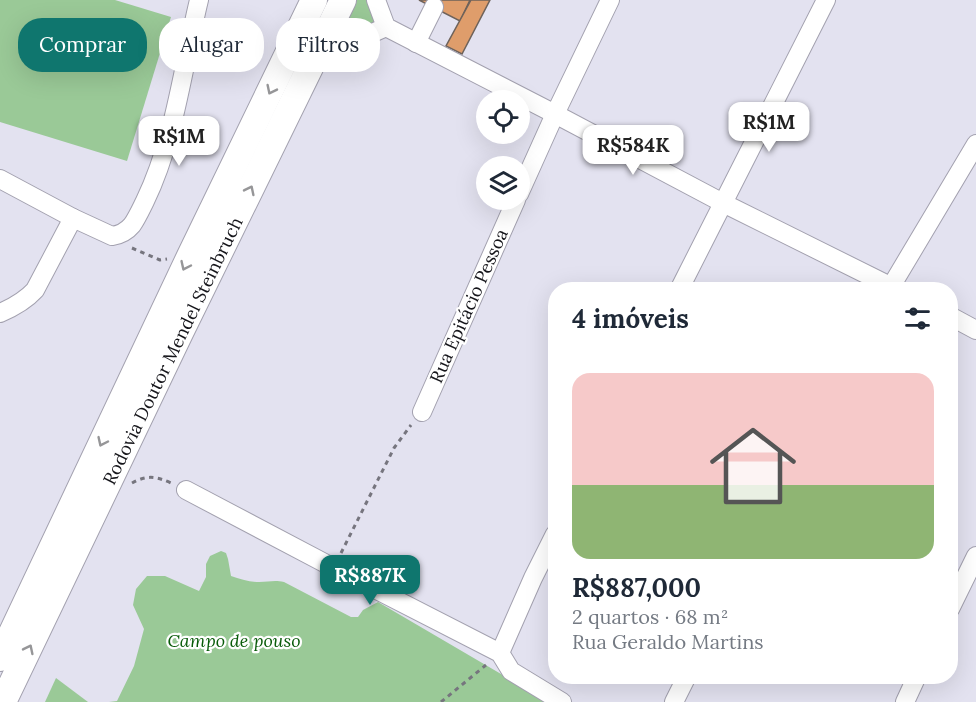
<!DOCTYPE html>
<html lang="pt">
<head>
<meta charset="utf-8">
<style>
  :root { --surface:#fff; --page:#f2f2f3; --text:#1f2937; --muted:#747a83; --line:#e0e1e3; --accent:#0f766e }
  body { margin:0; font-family:Lora,serif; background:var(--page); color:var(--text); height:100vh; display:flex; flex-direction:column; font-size:22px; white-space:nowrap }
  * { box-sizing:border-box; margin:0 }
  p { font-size:20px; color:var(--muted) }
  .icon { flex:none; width:33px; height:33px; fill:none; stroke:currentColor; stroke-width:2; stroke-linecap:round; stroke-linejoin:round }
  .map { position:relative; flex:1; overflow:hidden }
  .sheet { position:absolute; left:548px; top:282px; width:410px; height:402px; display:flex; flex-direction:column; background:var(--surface); border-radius:24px; box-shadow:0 6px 24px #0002 }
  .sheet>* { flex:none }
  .guide { position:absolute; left:18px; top:18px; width:440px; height:54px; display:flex; gap:12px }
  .controls { position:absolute; left:476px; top:90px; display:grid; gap:12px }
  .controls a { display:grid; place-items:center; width:54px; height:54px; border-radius:50%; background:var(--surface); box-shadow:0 6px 24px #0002; font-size:30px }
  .price { position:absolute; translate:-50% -51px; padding:0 14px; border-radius:12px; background:#fff; color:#222; font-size:20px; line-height:39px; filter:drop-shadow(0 2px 3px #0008) }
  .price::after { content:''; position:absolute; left:50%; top:36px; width:18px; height:14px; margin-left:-9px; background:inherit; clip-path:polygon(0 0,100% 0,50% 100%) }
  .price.selected { background:var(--accent); color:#fff }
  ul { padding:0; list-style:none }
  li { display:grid; align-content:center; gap:12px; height:318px; padding:0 24px }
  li+li { border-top:2px solid var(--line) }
  li span { display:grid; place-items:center; height:186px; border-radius:18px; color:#555 }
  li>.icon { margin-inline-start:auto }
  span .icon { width:108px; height:108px; fill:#fffc; stroke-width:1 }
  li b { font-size:26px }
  h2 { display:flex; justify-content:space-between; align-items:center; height:72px; padding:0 24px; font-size:26px }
  .pill { padding:0 21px; border-radius:24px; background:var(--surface); box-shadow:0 6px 24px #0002; font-size:21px; line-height:54px }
  .pill.selected { background:var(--accent); color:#fff }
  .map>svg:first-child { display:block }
  .green { fill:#9ac997 }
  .building { fill:#df9d6b; stroke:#6e625a; stroke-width:1.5 }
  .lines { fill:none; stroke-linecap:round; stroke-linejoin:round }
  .minor-casing { stroke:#a3a1af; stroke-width:20 }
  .highway-casing { stroke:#a3a1af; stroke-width:28 }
  .path { stroke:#76757e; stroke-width:3; stroke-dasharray:4.5 4.5; stroke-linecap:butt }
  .minor { stroke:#fff; stroke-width:18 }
  .highway { stroke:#fff; stroke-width:26 }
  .oneway { stroke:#969698 }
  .labels { text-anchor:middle; stroke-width:4.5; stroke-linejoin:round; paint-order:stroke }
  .street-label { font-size:18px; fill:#16161b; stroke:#fff }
  .park-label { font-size:18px; font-style:italic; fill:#085b09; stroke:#fff }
</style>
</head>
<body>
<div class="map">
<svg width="976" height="702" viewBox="0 0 976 702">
  <rect width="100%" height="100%" fill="#e3e2f0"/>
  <g class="green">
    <polygon points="0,0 115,0 171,17 127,161 0,122"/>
    <polygon points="354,0 369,0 377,21 338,36"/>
    <path d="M 221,551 L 226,553 L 228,559 L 231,576 C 240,579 249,582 259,582 C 269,582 274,580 284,582 L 351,617 L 358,617 L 363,610 L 378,602 L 549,702 L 109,702 L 117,701 L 134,666 L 144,629 L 133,605 L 136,589 L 147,576 L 165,576 L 199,591 L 206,577 L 206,564 L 210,556 Z"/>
    <polygon points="56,678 88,702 45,702"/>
  </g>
  <g class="building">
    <polygon points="419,0 470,0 460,21"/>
    <polygon points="471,0 490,0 462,54 446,46"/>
  </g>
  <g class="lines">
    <defs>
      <g id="minor">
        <polyline points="376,0 386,27 555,114 723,203 898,290"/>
        <polyline points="416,43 434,7"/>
        <polyline points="314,59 386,27"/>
        <path d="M 0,179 L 73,218 L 112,236 C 119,235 127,231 132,225 C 137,218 141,209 145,201 C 175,139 183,66 199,0"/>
        <polyline points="519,194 555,114 610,0"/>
        <polyline points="679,290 826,0"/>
        <polyline points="889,290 976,144"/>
        <path d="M 0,313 C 14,307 25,301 35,290 L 73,218"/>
        <polyline points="950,316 976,330"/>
        <polyline points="422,412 516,200"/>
        <polyline points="186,490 334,568 500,653 511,671 562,702"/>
        <polyline points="950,609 976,556"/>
        <polyline points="500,653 533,578 555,534"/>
        <polyline points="674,702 687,676"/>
        <polyline points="905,702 917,676"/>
      </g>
      <g id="highway">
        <polyline points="0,658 190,256 314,0"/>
        <polyline points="3,702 180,333 343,0"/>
      </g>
    </defs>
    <use href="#minor" class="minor-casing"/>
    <use href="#highway" class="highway-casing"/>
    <g class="path">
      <polyline points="132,248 160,260 167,259"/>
      <path d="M 132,483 C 147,475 155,476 171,483"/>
      <polyline points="341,553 394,448 411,425"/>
      <polyline points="441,702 486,665"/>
    </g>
    <use href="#minor" class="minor"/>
    <use href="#highway" class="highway"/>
  </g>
  <defs><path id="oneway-chevron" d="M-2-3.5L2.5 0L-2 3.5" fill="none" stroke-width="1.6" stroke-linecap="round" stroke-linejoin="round" transform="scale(1.5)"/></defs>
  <g class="oneway">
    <use href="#oneway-chevron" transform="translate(271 90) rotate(116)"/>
    <use href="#oneway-chevron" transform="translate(250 190) rotate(-64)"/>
    <use href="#oneway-chevron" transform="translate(185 266) rotate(115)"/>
    <use href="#oneway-chevron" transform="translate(102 442) rotate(115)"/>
    <use href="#oneway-chevron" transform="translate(29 649) rotate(-64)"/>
  </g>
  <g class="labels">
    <g class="street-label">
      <text transform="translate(469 306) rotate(-66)" y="6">Rua Epitácio Pessoa</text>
      <text transform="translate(173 351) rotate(-64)" y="6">Rodovia Doutor Mendel Steinbruch</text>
    </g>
    <g class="park-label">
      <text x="234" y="647">Campo de pouso</text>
    </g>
  </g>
</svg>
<div class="controls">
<a><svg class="icon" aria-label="locate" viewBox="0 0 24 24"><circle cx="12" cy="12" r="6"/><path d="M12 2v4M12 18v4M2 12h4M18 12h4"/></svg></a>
<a><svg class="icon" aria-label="layers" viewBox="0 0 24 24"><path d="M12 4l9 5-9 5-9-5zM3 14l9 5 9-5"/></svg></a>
</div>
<b class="price" style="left:769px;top:153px">R$1M</b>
<b class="price" style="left:179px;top:167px">R$1M</b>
<b class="price" style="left:633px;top:176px">R$584K</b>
<b class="price selected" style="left:370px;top:606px">R$887K</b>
<div class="guide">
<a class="pill selected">Comprar</a>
<a class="pill">Alugar</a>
<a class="pill">Filtros</a>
</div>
<section class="sheet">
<h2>4 imóveis<svg class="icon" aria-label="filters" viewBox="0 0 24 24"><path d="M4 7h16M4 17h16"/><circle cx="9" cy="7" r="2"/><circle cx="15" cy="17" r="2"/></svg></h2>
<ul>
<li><span style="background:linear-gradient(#f6c9c9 60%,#8fb573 0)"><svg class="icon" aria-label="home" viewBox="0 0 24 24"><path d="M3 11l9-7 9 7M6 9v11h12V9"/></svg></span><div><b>R$887,000</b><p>2 quartos · 68 m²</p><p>Rua Geraldo Martins</p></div></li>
</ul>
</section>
</div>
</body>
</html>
